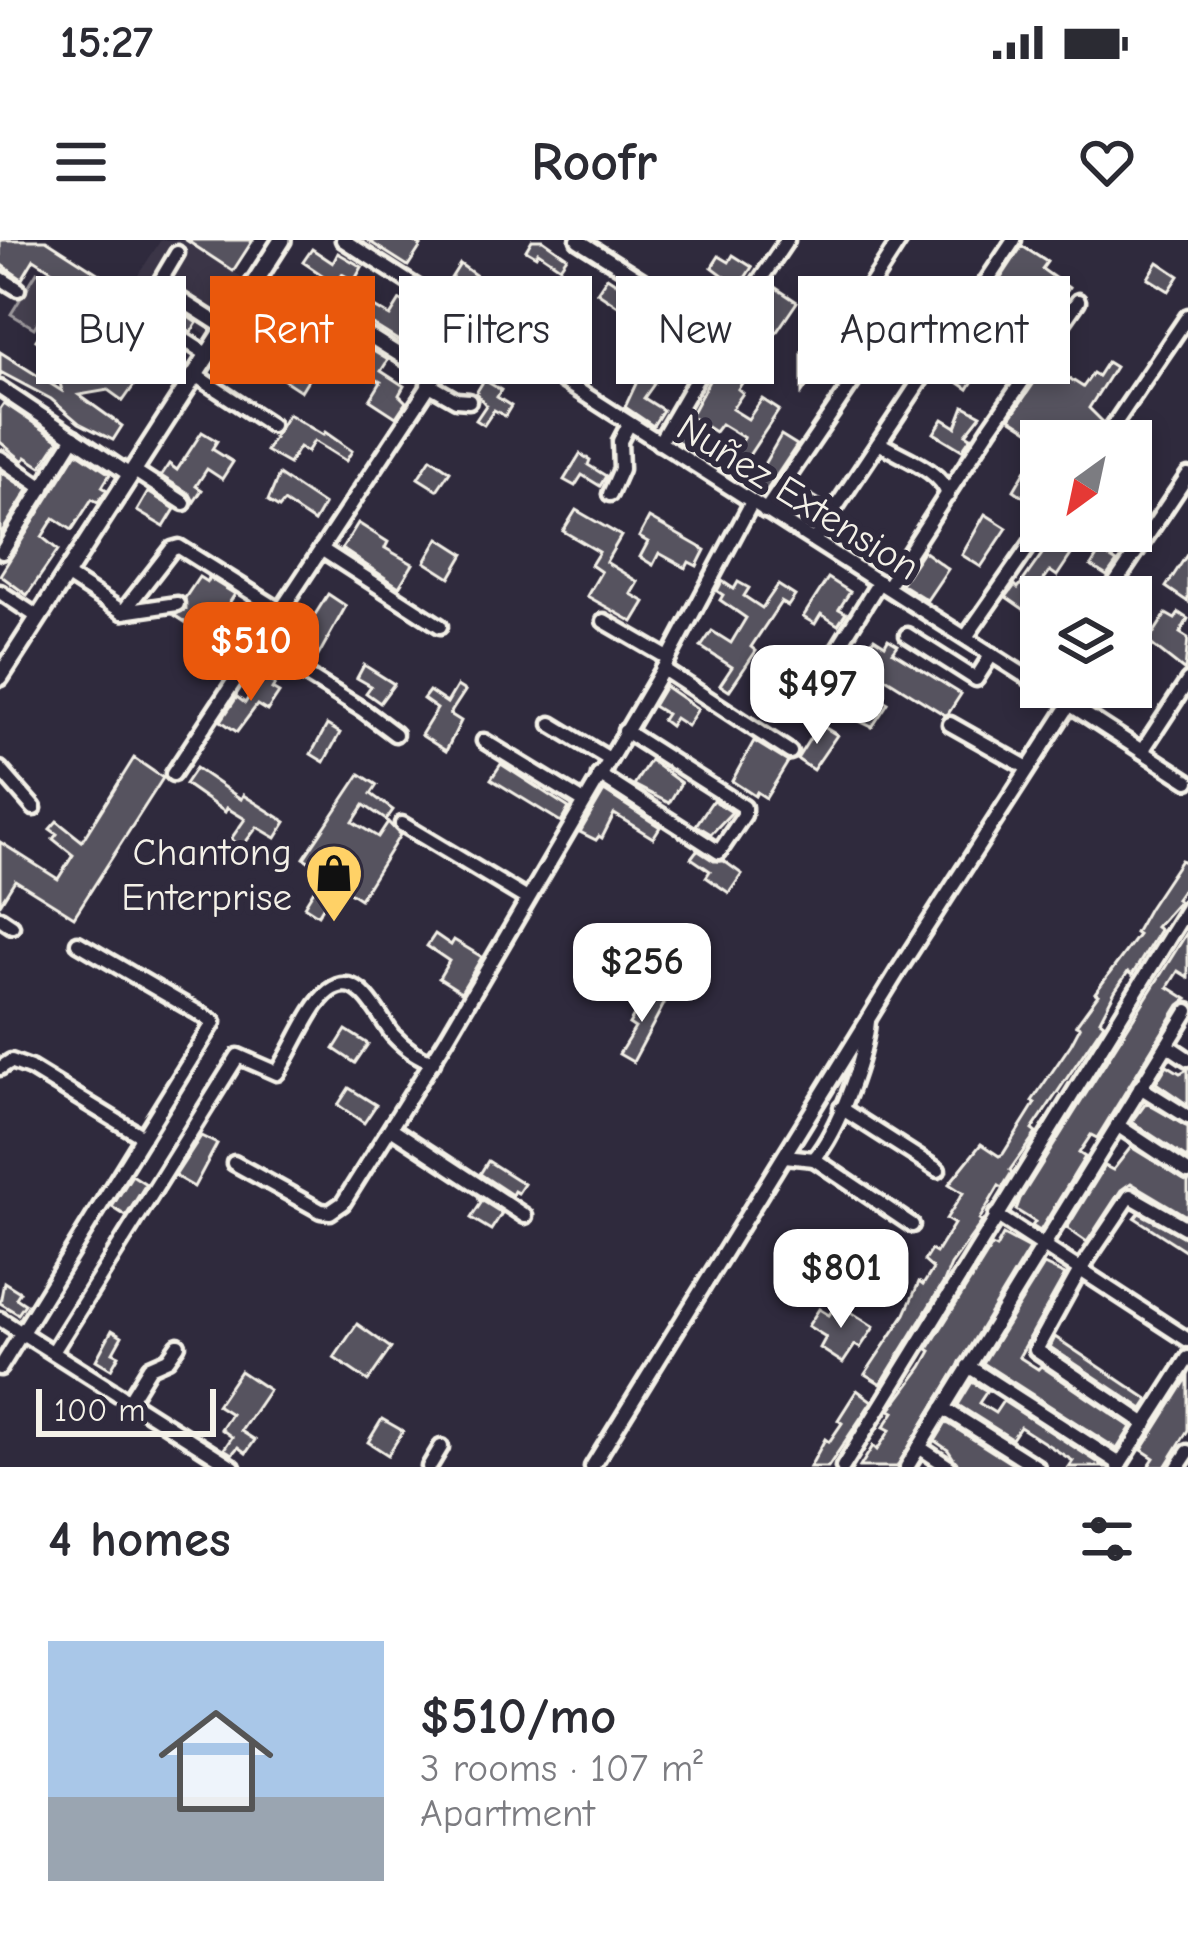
<!DOCTYPE html>
<html lang="en">
<head>
<meta charset="utf-8">
<style>
  :root { --surface:#fff; --page:#f7f7f7; --text:#2b2b33; --muted:#7c7c81; --accent:#ea580c }
  body { margin:0; font-family:"Comic Neue",sans-serif; background:var(--page); color:var(--text); height:100vh; display:flex; flex-direction:column; font-size:45px; white-space:nowrap }
  * { box-sizing:border-box; margin:0 }
  p { font-size:39px; color:var(--muted) }
  .icon { flex:none; width:66px; height:66px; fill:none; stroke:currentColor; stroke-width:2; stroke-linecap:round; stroke-linejoin:round }
  .map { position:relative; height:1227px; overflow:hidden }
  .details { display:flex; flex-direction:column; background:var(--surface); flex:1 }
  .details>* { flex:none }
  .top-card { position:absolute; left:36px; top:36px; width:1116px; height:108px; display:flex; gap:24px }
  .needle { width:78px; rotate:213deg }
  .fabs { position:absolute; left:1020px; top:180px; display:grid; gap:24px }
  .fabs a { display:grid; place-items:center; width:132px; height:132px; border-radius:0px; background:var(--surface); box-shadow:0 6px 18px #0003; font-size:60px }
  .scale { position:absolute; left:36px; bottom:30px; width:180px; box-sizing:border-box; padding-left:12px; border:6px solid #f4f1e8; border-top:0; font-size:33px; line-height:42px; white-space:nowrap; color:#f4f1e8; -webkit-text-stroke:9px #2f2a3d; paint-order:stroke }
  .price { position:absolute; translate:-50% -102px; padding:0 27px; border-radius:24px; background:#fff; color:#222; font-size:39px; line-height:78px; filter:drop-shadow(0 3px 6px #0008) }
  .price::after { content:''; position:absolute; left:50%; top:72px; width:36px; height:27px; margin-left:-18px; background:inherit; clip-path:polygon(0 0,100% 0,50% 100%) }
  .price.selected { background:var(--accent); color:#fff }
  ul { padding:0; list-style:none }
  li { display:flex; align-items:center; gap:36px; height:300px; padding:0 48px }
  li span { display:grid; place-items:center; flex:none; width:336px; height:240px; border-radius:0px; color:#555 }
  li>.icon { margin-inline-start:auto }
  span .icon { width:144px; height:144px; fill:#fffc; stroke-width:1 }
  li b { font-size:51px }
  h2 { display:flex; justify-content:space-between; align-items:center; height:144px; padding:0 48px; font-size:51px }
  .pill { padding:0 42px; border-radius:0px; background:var(--surface); box-shadow:0 6px 18px #0003; font-size:42px; line-height:108px }
  .pill.selected { background:var(--accent); color:#fff }
  .status { display:flex; justify-content:space-between; align-items:center; height:84px; padding:0 60px; background:var(--surface); direction:ltr }
  .status svg { height:33px; fill:currentColor }
  header { display:flex; justify-content:space-between; align-items:center; height:156px; padding:0 48px; background:var(--surface); font-size:54px; font-weight:800 }
  .map>svg:first-child { display:block }
  .built { fill:#3b3647 }
  .green { fill:#454050; stroke:#9c989c; stroke-width:3 }
  .building { fill:#56525f; stroke:#f4f1e8; stroke-width:3 }
  .lines { fill:none; stroke-linecap:round; stroke-linejoin:round }
  .minor-casing { stroke:#f4f1e8; stroke-width:21 }
  .major-casing { stroke:#f4f1e8; stroke-width:24 }
  .minor { stroke:#2f2a3d; stroke-width:12 }
  .major { stroke:#2f2a3d; stroke-width:15 }
  .labels { text-anchor:middle; stroke-width:12; stroke-linejoin:round; paint-order:stroke }
  .street-label { font-size:39px; fill:#f4f1e8; stroke:#2f2a3d }
  .poi-label { font-size:39px; fill:#f4f1e8; stroke:#2f2a3d; text-anchor:end }
</style>
</head>
<body>
<div class="status"><b>15:27</b><svg viewBox="0 0 49 12"><path d="M0 12V9h3v3zM5 12V6h3v6zM10 12V3h3v9zM15 12V0h3v12zM26 1h20v11H26zM47 4h2v5h-2z"/></svg></div>
<header><svg class="icon" aria-label="menu" viewBox="0 0 24 24"><path d="M4 6h16M4 12h16M4 18h16"/></svg>Roofr<svg class="icon" aria-label="heart" viewBox="0 0 24 24"><path d="M12 20l-8-8c-3-5 5-10 8-4 3-6 11-1 8 4z"/></svg></header>
<div class="map">
<svg width="1188" height="1227" viewBox="0 0 1188 1227">
  <rect width="100%" height="100%" fill="#2f2a3d"/>
  <filter id="ink" filterUnits="userSpaceOnUse"><feTurbulence type="fractalNoise" baseFrequency=".00833" numOctaves="2"/><feDisplacementMap in="SourceGraphic" scale="24" xChannelSelector="R" yChannelSelector="G"/><feConvolveMatrix kernelMatrix="1 2 1 2 8 2 1 2 1" color-interpolation-filters="sRGB"/></filter>
  <g filter="url(#ink)">
    <polygon class="built" points="161,0 183,0 243,38 207,95 131,46"/>
    <polygon class="green" points="37,32 60,46 34,88 11,74"/>
    <g class="building">
      <polygon points="0,0 46,0 99,34 87,53 34,19 22,39 0,24"/>
      <polygon points="186,0 253,0 233,31"/>
      <polygon points="367,0 412,0 421,6 408,26"/>
      <polygon points="532,0 543,0 567,17 560,27 538,12 536,16 526,10"/>
      <polygon points="1022,6 1047,22 1042,29 1069,48 1024,121 996,103 968,149 940,130 948,117 952,120 972,82 978,79 1008,99 1017,87 1024,91 1029,86 1041,68 999,41"/>
      <polygon points="312,9 333,23 338,13 362,27 354,41 342,34 331,53 319,47 325,37 303,22"/>
      <polygon points="733,15 752,27 739,47 712,27 719,16 729,22"/>
      <polygon points="1158,22 1179,36 1169,51 1148,38"/>
      <polygon points="460,24 489,45 473,70 465,64 470,57 448,43"/>
      <polygon points="607,37 624,48 621,53 634,61 627,72 597,52"/>
      <polygon points="684,38 712,57 714,54 728,64 721,76 692,57 679,75 707,94 686,126 649,102 639,119 631,114 649,81 641,76 652,59 668,69 679,69 683,59 676,49"/>
      <polygon points="770,44 797,62 738,149 743,153 732,169 748,179 762,159 779,170 740,229 756,238 781,195 797,205 763,256 674,199 681,187 688,192 685,198 730,220 744,198 721,184 715,192 690,176 724,113"/>
      <polygon points="134,49 147,58 152,52 197,83 191,92 171,79 162,78 156,86 160,97 156,104 123,84 131,116 147,127 123,161 108,150 79,155 122,186 113,200 79,183 51,159 2,133 0,136 0,112 62,151 55,121 39,111 43,105 36,100 56,69 62,73 66,67 80,76 96,75 111,85"/>
      <polygon points="287,51 310,66 282,109 314,130 301,151 258,123 250,136 236,128"/>
      <polygon points="353,55 390,76 400,60 450,95 432,123 414,112 424,97 408,87 399,101 370,83 363,91 356,87 341,109 331,102 345,81 340,78"/>
      <polygon points="880,58 937,97 928,110 918,102 914,108 891,92 895,86 872,70"/>
      <polygon points="828,95 851,113 831,143 813,137 802,153 802,112 818,112"/>
      <polygon points="365,106 388,120 381,131 404,146 399,155 406,162 396,177 370,160 381,142 353,126"/>
      <polygon points="1107,122 1115,127 1089,168 1103,182 1093,201 1035,201 1038,196 1010,178 1047,124 1083,147 1093,133 1098,136"/>
      <polygon points="640,135 654,144 644,158 663,170 653,186 625,167"/>
      <polygon points="484,140 501,150 497,157 511,166 505,176 494,170 484,185 476,180 486,165 476,153"/>
      <polygon points="4,163 59,200 41,227 26,217 23,221 0,202 0,169"/>
      <polygon points="964,166 981,175 966,194 971,197 962,210 934,193 943,179 956,187"/>
      <polygon points="288,174 323,195 325,192 352,211 346,221 314,201 307,212 299,207 289,224 266,211"/>
      <polygon points="202,192 217,201 212,209 233,222 222,239 207,229 196,246 202,250 194,262 190,254 161,236 169,224 177,230"/>
      <polygon points="1041,204 1041,256 1035,265 1014,250"/>
      <polygon points="77,212 110,234 102,247 107,250 98,262 92,259 72,290 54,278 42,297 58,310 27,355 0,335"/>
      <polygon points="580,214 590,220 588,225 606,236 600,246 582,235 575,246 564,240"/>
      <polygon points="431,218 450,231 437,250 418,238"/>
      <polygon points="0,231 28,250 0,295"/>
      <polygon points="279,235 324,265 314,282 284,262 279,268 268,261"/>
      <polygon points="795,245 825,263 816,277 786,260"/>
      <polygon points="148,252 175,269 164,287 137,271"/>
      <polygon points="576,270 621,296 606,322 638,342 631,354 645,362 633,382 587,356 601,332 591,325 599,312 563,291"/>
      <polygon points="985,274 1007,288 981,327 962,315"/>
      <polygon points="649,278 705,310 697,326 689,322 686,328 659,313 653,325 640,317 648,302 639,297"/>
      <polygon points="358,283 388,302 385,308 413,324 399,347 342,309"/>
      <polygon points="1051,291 1116,291 1122,294 1109,317 1117,322 1107,336 1091,326 1102,308 1083,297 1057,336 1050,331 1035,352 1042,357 1032,375 1006,357 1015,345 1018,348 1042,314 1038,311"/>
      <polygon points="439,298 464,314 450,338 425,322"/>
      <polygon points="923,311 948,329 927,360 901,344"/>
      <polygon points="1188,313 1188,362 1166,347"/>
      <polygon points="199,337 207,342 209,338 235,354 226,368 238,376 232,385 226,382 214,401 174,375 186,369 185,358"/>
      <polygon points="828,338 850,352 839,369 846,373 838,385 821,374 815,384 803,377"/>
      <polygon points="722,341 734,349 738,342 749,348 744,356 762,368 778,345 795,356 788,366 781,362 751,407 756,411 729,451 720,445 732,427 701,407 712,391 731,403 746,378 720,360 723,355 717,351"/>
      <polygon points="328,354 346,366 318,416 298,402 292,414 278,405 298,373 311,381"/>
      <polygon points="1179,373 1188,379 1180,393 1188,398 1185,431 1148,402 1166,374 1175,379"/>
      <polygon points="874,398 885,405 888,399 898,405 893,412 961,454 948,474 945,475 879,434 868,451 888,463 872,487 844,474 850,465 832,453 856,416 860,419"/>
      <polygon points="364,425 394,444 380,463 366,453 371,446 357,438"/>
      <polygon points="263,436 275,444 272,449 279,453 267,471 257,465 237,492 221,481 237,457 245,463"/>
      <polygon points="795,442 807,450 811,443 821,449 806,472 785,458"/>
      <polygon points="457,446 465,451 450,474 461,481 446,511 421,495 437,469 423,459 429,451 447,463"/>
      <polygon points="665,446 698,469 687,486 675,478 670,486 662,480 666,474 653,466"/>
      <polygon points="819,484 837,495 813,530 797,519"/>
      <polygon points="327,485 340,493 324,522 311,514"/>
      <polygon points="754,501 788,522 766,558 757,552 755,556 732,541"/>
      <polygon points="134,518 163,538 74,677 15,640 0,664 0,602 58,639 73,615 53,599 57,594 50,589 57,581 82,601"/>
      <polygon points="650,520 681,543 669,563 634,545"/>
      <polygon points="501,524 569,568 561,582 491,539"/>
      <polygon points="196,528 241,559 243,555 286,582 276,598 257,587 242,607 231,599 245,579 227,568 225,572 185,544"/>
      <polygon points="360,534 377,545 371,554 393,570 386,580 364,565 353,582 378,597 388,582 400,595 360,659 337,644 318,675 304,666 325,632 304,618"/>
      <polygon points="604,551 660,587 653,598 614,574 602,598 599,596 596,600 580,592"/>
      <polygon points="713,560 732,572 711,594 696,585"/>
      <polygon points="697,610 714,621 724,621 742,634 729,653 706,637 710,631 691,618"/>
      <polygon points="1181,620 1188,624 1188,642 1176,659 1179,661 1156,687 1160,690 1132,735 1128,732 1115,751 1100,780 1104,783 1032,890 1036,893 1010,930 1012,932 1002,948 999,946 979,980 982,982 951,1025 944,1042 881,1144 865,1134 905,1074 919,1042 923,1045 933,1029 924,1021 931,1010 936,1013 954,984 946,979 963,953 949,944 981,904 999,916 1003,914 1035,863 1032,861 1071,804 1080,787 1076,785 1098,755 1095,753 1138,695 1135,693 1149,668"/>
      <polygon points="1188,691 1188,737 1178,731 1168,747 1187,759 1179,765 1097,898 1091,895 1079,913 1085,917 1040,991 1032,986 1035,982 1016,970 1020,959"/>
      <polygon points="435,694 451,705 454,700 482,717 461,752 439,738 449,721 427,706"/>
      <polygon points="648,752 665,762 633,822 619,814 635,788 629,784"/>
      <polygon points="346,790 368,804 355,823 334,809"/>
      <polygon points="1167,825 1180,833 1188,829 1188,865 1156,843"/>
      <polygon points="349,848 376,865 364,883 338,865"/>
      <polygon points="1146,863 1188,887 1188,919 1132,882"/>
      <polygon points="201,896 217,904 194,947 175,936"/>
      <polygon points="1131,907 1188,942 1188,977 1131,943 1121,950 1087,1002 1067,988 1105,926 1113,930"/>
      <polygon points="488,921 524,944 518,953 514,951 512,955 480,934"/>
      <polygon points="132,935 146,944 126,976 112,967"/>
      <polygon points="478,958 502,973 491,990 471,978 481,963"/>
      <polygon points="1139,973 1188,999 1188,1012 1135,978"/>
      <polygon points="1003,995 1029,1009 897,1227 860,1227 873,1206 877,1210 890,1190 884,1187 894,1172 890,1170 922,1127 931,1111 928,1109 992,1006 996,1008"/>
      <polygon points="1044,1025 1065,1035 1019,1117 1038,1129 1041,1126 1131,1187 1117,1209 983,1123"/>
      <polygon points="4,1042 20,1052 16,1058 25,1064 18,1074 0,1063"/>
      <polygon points="837,1063 874,1087 860,1108 855,1105 843,1123 820,1108 826,1097 808,1086 819,1069 829,1075"/>
      <polygon points="357,1084 391,1108 368,1141 334,1118"/>
      <polygon points="112,1090 122,1096 113,1112 119,1115 111,1129 96,1120"/>
      <polygon points="1055,1097 1149,1160 1143,1169 1050,1107"/>
      <polygon points="240,1131 269,1150 241,1191 255,1200 246,1213 238,1207 232,1214 224,1209 232,1197 221,1189 231,1174 217,1165"/>
      <polygon points="1188,1137 1188,1190 1165,1227 1148,1227 1154,1218 1142,1210"/>
      <polygon points="972,1142 987,1151 979,1163 995,1173 1003,1161 1105,1227 1069,1227 1073,1221 1020,1187 1012,1199 958,1165"/>
      <polygon points="857,1150 872,1161 828,1227 810,1227 825,1199 829,1202 842,1183 838,1180"/>
      <polygon points="382,1179 403,1191 388,1215 368,1202"/>
      <polygon points="946,1183 949,1184 1017,1227 959,1227 948,1210 935,1201"/>
    </g>
    <g class="lines">
      <defs>
        <g id="minor">
          <polyline points="343,0 1041,446"/>
          <polyline points="578,0 673,60"/>
          <polyline points="177,13 161,40 161,47 225,88"/>
          <polyline points="0,38 18,49"/>
          <polyline points="166,88 208,115"/>
          <polyline points="371,97 434,137"/>
          <polyline points="195,135 271,185"/>
          <polyline points="428,144 456,160 469,161"/>
          <polyline points="0,148 130,235"/>
          <polyline points="1103,201 1188,76"/>
          <polyline points="659,203 715,107 787,0"/>
          <path d="M 879,203 C 901,217 941,229 948,255"/>
          <polyline points="0,218 43,248"/>
          <polyline points="133,230 184,263"/>
          <polyline points="610,254 621,229 620,201 629,184"/>
          <polyline points="765,271 865,124 865,112 849,79 900,0"/>
          <polyline points="814,300 1014,0"/>
          <polyline points="321,309 440,386"/>
          <polyline points="2,312 74,197"/>
          <polyline points="66,335 123,372 177,364"/>
          <polyline points="887,347 990,188 1078,61"/>
          <polyline points="0,352 38,377"/>
          <polyline points="1106,357 1188,235"/>
          <polyline points="123,372 172,309 179,307 281,371"/>
          <polyline points="604,381 668,418"/>
          <polyline points="907,395 976,439 992,414"/>
          <polyline points="966,397 1041,289"/>
          <polyline points="258,405 363,470 395,494"/>
          <polyline points="828,424 879,342"/>
          <polyline points="663,429 790,512"/>
          <polyline points="1043,447 1188,541"/>
          <polyline points="551,484 609,519"/>
          <polyline points="950,484 1028,528"/>
          <polyline points="484,501 584,562"/>
          <polyline points="1142,511 1188,441"/>
          <polyline points="0,529 34,568"/>
          <polyline points="173,534 470,84"/>
          <polyline points="599,535 719,612 744,575 744,567 625,491"/>
          <polyline points="402,584 527,659"/>
          <polyline points="0,678 12,686"/>
          <polyline points="1167,805 1188,819"/>
          <polyline points="0,828 11,821 30,828 143,897"/>
          <polyline points="1140,847 1188,877"/>
          <polyline points="841,868 938,930"/>
          <polyline points="1117,885 1188,932"/>
          <polyline points="391,888 525,976"/>
          <path d="M 785,916 L 814,919 C 838,891 865,818 868,781"/>
          <polyline points="814,919 912,985"/>
          <polyline points="234,923 321,971 330,972 343,963 445,801 663,429 752,262"/>
          <polyline points="996,975 1188,1100"/>
          <polyline points="0,1079 233,1227"/>
          <path d="M 53,1112 L 238,816 L 277,833 C 292,812 310,765 329,751 C 360,728 379,778 393,795 C 404,807 417,817 433,822"/>
          <polyline points="968,1126 1120,1224"/>
          <polyline points="0,1128 214,782 78,703"/>
          <polyline points="129,1161 150,1127 168,1119 178,1105"/>
          <polyline points="943,1168 1037,1227"/>
          <polyline points="1146,1184 1036,1110 1080,1030 1130,956 1188,989"/>
          <polyline points="919,1207 949,1227"/>
          <polyline points="429,1227 441,1207"/>
          <polyline points="592,1227 898,731 1070,464"/>
          <polyline points="843,1227 1188,667"/>
          <polyline points="907,1227 1188,771"/>
          <polyline points="1118,1227 1188,1118"/>
          <polyline points="1178,1227 1188,1212"/>
        </g>
        <polyline id="major" points="0,437 282,0"/>
      </defs>
      <use href="#minor" class="minor-casing"/>
      <use href="#major" class="major-casing"/>
      <use href="#minor" class="minor"/>
      <use href="#major" class="major"/>
    </g>
  </g>
  <defs>
    <symbol id="shop-pin" viewBox="-11 -11 22 30"><path d="M0 17L-7.5 6A9.5 9.5 0 1 1 7.5 6Z" fill="#ffd166" stroke="#2f2a3d"/><path d="M-5-2.5h2.3a2.7 3.5 0 0 1 5.4 0H5L5.5 6h-11ZM-1.5-2.5h3a1.5 2.3 0 0 0-3 0Z" fill="#111"/></symbol>
  </defs>
  <g fill-rule="evenodd">
    <use href="#shop-pin" x="301" y="600" width="66" height="90"/>
  </g>
  <g class="labels">
    <g class="street-label">
      <text transform="translate(799 256) rotate(32)" y="14">Nuñez Extension</text>
    </g>
    <g class="poi-label">
      <text x="292" y="625">Chantong<tspan x="292" dy="45">Enterprise</tspan></text>
    </g>
  </g>
</svg>
<div class="fabs">
<a><svg class="needle" viewBox="-14 -14 28 28"><path d="M0-13l5 13h-10z" fill="#e53935"/><path d="M0 13l5-13h-10z" fill="#7c7c81"/></svg></a>
<a><svg class="icon" aria-label="layers" viewBox="0 0 24 24"><path d="M12 4l9 5-9 5-9-5zM3 14l9 5 9-5"/></svg></a>
</div>
<div class="scale">100 m</div>
<b class="price selected" style="left:251px;top:464px">$510</b>
<b class="price" style="left:817px;top:507px">$497</b>
<b class="price" style="left:642px;top:785px">$256</b>
<b class="price" style="left:841px;top:1091px">$801</b>
<div class="top-card">
<a class="pill">Buy</a>
<a class="pill selected">Rent</a>
<a class="pill">Filters</a>
<a class="pill">New</a>
<a class="pill">Apartment</a>
</div>
</div>
<section class="details">
<h2>4 homes<svg class="icon" aria-label="filters" viewBox="0 0 24 24"><path d="M4 7h16M4 17h16"/><circle cx="9" cy="7" r="2"/><circle cx="15" cy="17" r="2"/></svg></h2>
<ul>
<li><span style="background:linear-gradient(#a9c7e8 65%,#9aa5b1 0)"><svg class="icon" aria-label="home" viewBox="0 0 24 24"><path d="M3 11l9-7 9 7M6 9v11h12V9"/></svg></span><div><b>$510/mo</b><p>3 rooms · 107 m²</p><p>Apartment</p></div></li>
</ul>
</section>
</body>
</html>
